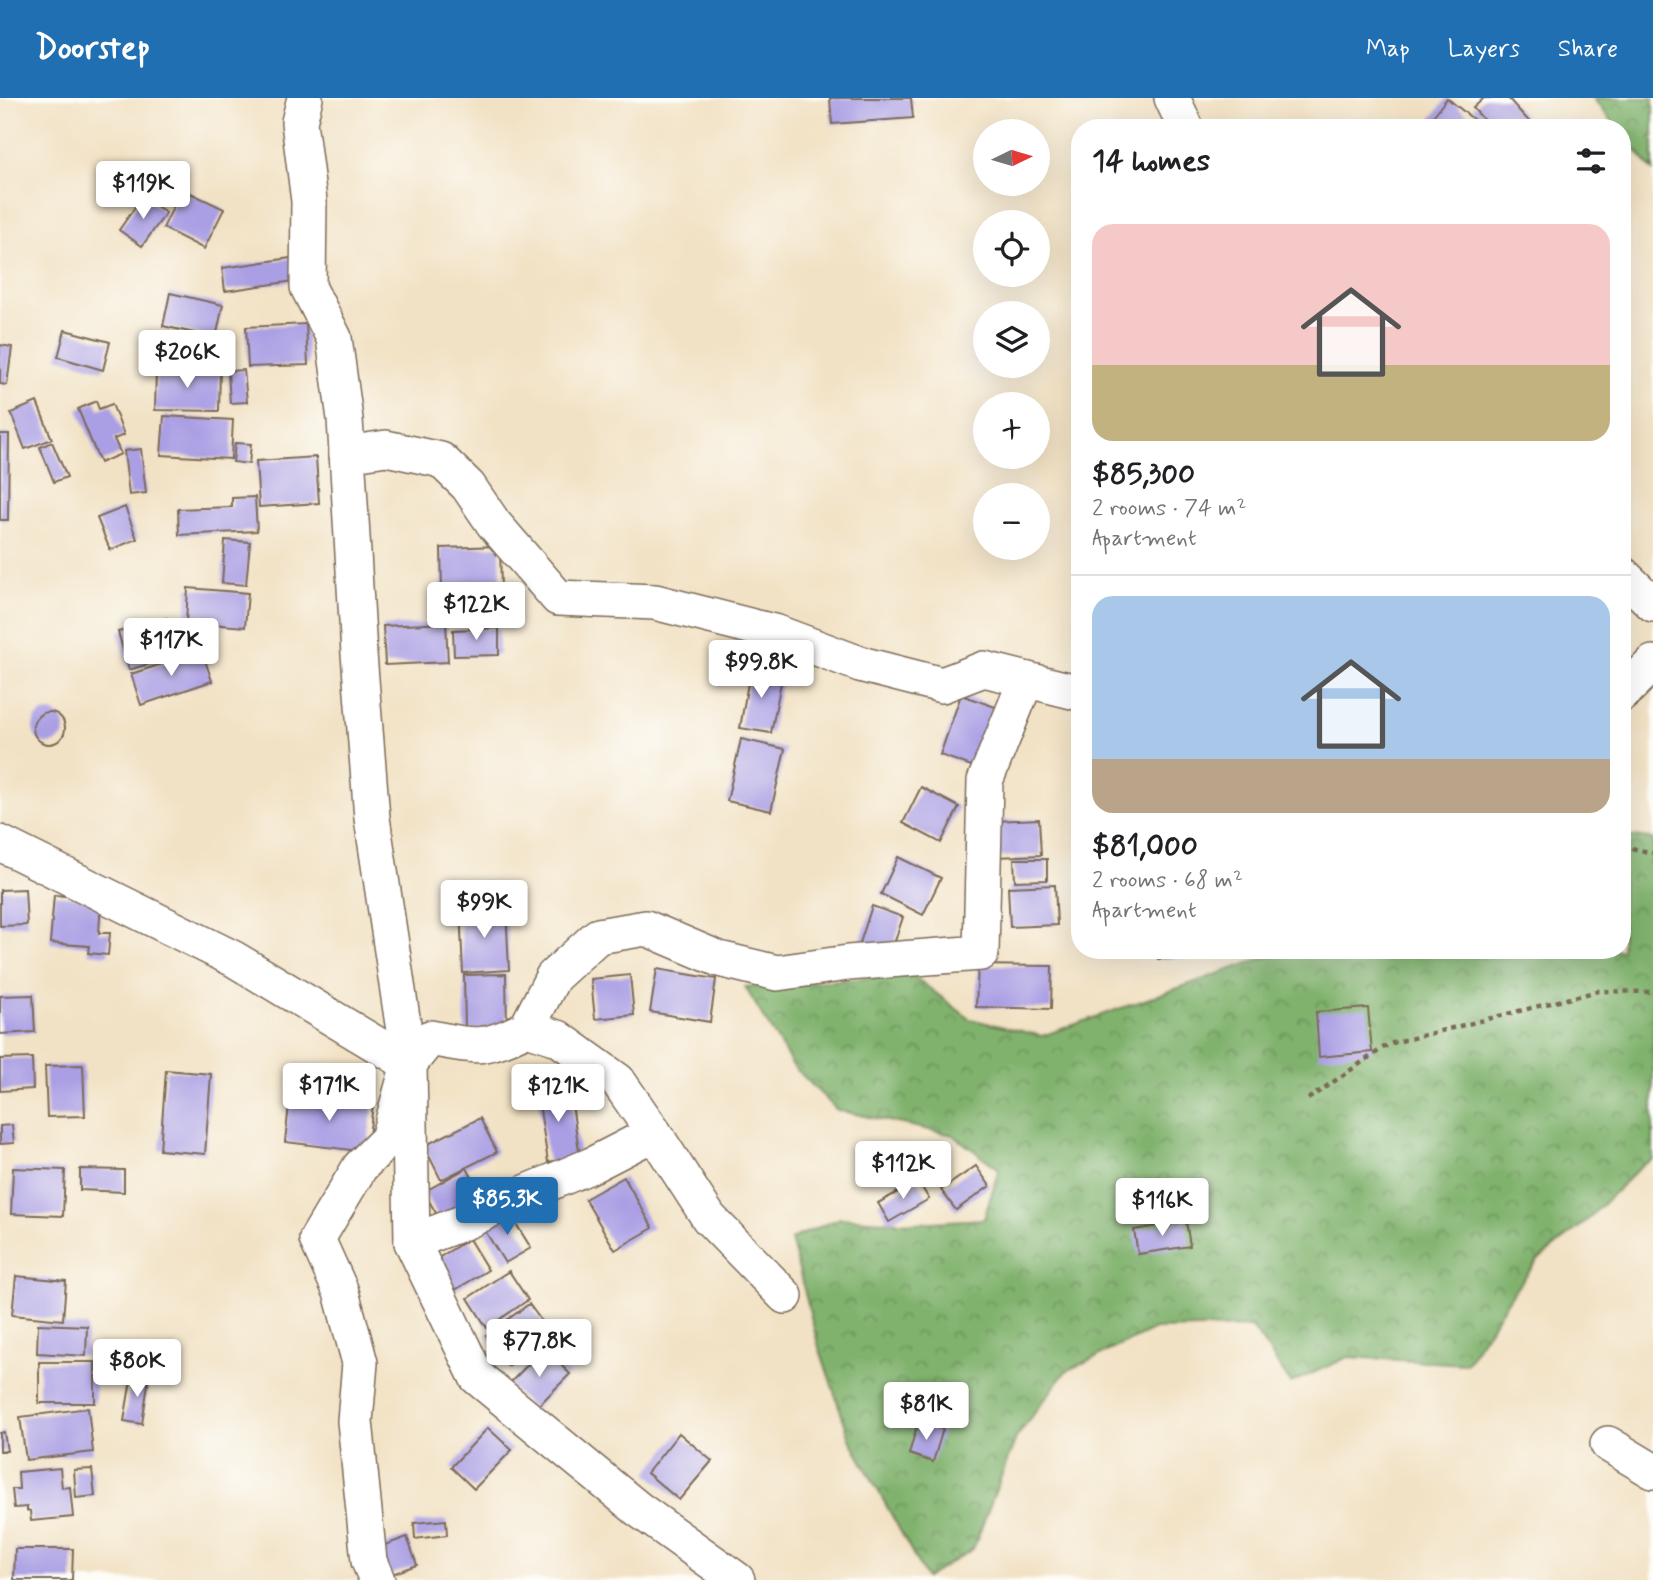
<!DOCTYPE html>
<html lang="en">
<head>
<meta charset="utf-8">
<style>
  :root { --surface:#fff; --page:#f2f2f2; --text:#202124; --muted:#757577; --line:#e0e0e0; --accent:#1f6fb2 }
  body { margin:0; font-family:Mynerve,sans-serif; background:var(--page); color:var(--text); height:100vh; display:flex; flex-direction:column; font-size:26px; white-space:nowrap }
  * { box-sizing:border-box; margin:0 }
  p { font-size:23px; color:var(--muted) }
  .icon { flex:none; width:38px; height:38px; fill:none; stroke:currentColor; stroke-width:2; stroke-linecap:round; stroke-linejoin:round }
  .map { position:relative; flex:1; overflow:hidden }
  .panel { position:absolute; left:1071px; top:21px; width:560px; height:840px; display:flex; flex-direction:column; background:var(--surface); border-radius:28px; box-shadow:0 7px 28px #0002 }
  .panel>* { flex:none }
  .needle { width:46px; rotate:85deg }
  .fabs { position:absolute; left:973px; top:21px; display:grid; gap:14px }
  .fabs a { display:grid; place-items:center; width:77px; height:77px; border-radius:50%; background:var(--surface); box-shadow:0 7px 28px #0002; font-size:35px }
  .price { position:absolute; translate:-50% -60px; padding:0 16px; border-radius:7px; background:#fff; color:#222; font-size:23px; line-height:46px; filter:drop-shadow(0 2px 4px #0008) }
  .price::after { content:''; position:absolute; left:50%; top:42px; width:21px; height:16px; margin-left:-10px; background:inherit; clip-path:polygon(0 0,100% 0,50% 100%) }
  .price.current { background:var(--accent); color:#fff }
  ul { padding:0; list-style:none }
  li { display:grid; align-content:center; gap:14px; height:371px; padding:0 21px }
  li+li { border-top:2px solid var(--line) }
  li span { display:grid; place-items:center; height:217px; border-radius:21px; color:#555 }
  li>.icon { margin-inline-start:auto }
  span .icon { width:126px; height:126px; fill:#fffc; stroke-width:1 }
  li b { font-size:30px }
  h2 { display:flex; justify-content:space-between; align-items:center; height:84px; padding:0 21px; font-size:30px }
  header { display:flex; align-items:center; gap:42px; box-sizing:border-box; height:98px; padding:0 35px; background:var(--accent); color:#fff }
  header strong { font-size:33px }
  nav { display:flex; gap:38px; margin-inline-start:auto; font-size:24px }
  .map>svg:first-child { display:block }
  .forest { fill:url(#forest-crowns); stroke:#5e6e46; stroke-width:2 }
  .building { fill:#aa9fe4 }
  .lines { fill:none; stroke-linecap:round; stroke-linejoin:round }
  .street-casing { stroke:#7b6a58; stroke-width:38 }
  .path { stroke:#7b6a58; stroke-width:4.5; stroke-dasharray:5 5; stroke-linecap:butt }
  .street { stroke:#fff; stroke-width:35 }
</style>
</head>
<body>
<header>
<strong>Doorstep</strong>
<nav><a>Map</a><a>Layers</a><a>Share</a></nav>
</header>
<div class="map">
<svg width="1653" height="1482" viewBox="0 0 1653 1482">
  <defs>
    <pattern id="forest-crowns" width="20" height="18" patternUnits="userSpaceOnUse" patternTransform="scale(1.75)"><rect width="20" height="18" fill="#80b26d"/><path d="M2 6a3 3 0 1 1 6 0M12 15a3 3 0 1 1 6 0" fill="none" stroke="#6a9159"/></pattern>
  </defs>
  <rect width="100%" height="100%" fill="#fdfcf7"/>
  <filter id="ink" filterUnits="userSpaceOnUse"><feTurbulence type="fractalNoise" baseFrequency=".0143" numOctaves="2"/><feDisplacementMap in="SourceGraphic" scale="14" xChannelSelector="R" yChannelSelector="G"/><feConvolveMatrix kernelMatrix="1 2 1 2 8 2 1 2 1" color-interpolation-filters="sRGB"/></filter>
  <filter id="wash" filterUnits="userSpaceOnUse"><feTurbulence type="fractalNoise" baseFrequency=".00686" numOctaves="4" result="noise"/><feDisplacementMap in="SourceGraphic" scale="28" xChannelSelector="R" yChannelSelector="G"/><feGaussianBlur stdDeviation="1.57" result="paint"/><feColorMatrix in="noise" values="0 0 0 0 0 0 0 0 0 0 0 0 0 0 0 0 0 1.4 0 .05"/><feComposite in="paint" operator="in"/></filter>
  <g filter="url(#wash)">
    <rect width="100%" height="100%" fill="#f2e2c5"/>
    <g class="forest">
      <polygon points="1593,0 1653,0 1653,73 1622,36 1622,30 1617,30"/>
      <polygon points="1622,738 1653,741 1653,1062 1642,1067 1584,1125 1538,1162 1515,1192 1466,1266 1348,1259 1291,1285 1252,1229 1155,1231 1066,1273 1016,1340 973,1451 926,1480 850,1341 818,1246 791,1141 840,1120 914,1125 984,1121 999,1071 953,1037 837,1012 793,968 745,889 912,877 970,921 1042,938 1286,852 1622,852"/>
    </g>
    <g id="blocks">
      <g class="building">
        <polygon points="830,0 911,0 913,20 832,26"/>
        <polygon points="1447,0 1484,30 1434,30 1428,25"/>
        <polygon points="1484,0 1508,0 1535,30 1491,30 1473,10"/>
        <polygon points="182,91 224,111 204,151 163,130"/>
        <polygon points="143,98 166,115 142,148 119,132"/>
        <polygon points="291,160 294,183 225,193 222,170"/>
        <polygon points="170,195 223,207 216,240 163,228"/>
        <polygon points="306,226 308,267 248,269 246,229"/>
        <polygon points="65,232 110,244 103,272 58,259"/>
        <polygon points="0,247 12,249 7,287 0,286"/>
        <polygon points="156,270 220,272 219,313 155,312"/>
        <polygon points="244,272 247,304 230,305 228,273"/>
        <polygon points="96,303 99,311 112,306 124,337 114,341 121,356 100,365 78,311"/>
        <polygon points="37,304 52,341 25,351 11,315"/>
        <polygon points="164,318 233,322 231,361 161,357"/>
        <polygon points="0,336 9,336 8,422 0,422"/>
        <polygon points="52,344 67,379 54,384 40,349"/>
        <polygon points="235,345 251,346 249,366 233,364"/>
        <polygon points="141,351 146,395 129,397 124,353"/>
        <polygon points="316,359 319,405 259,409 256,363"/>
        <polygon points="255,399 257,433 179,437 178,411 232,409 232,400"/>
        <polygon points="125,409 137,441 110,452 97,420"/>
        <polygon points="225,442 250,444 246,487 222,485"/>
        <polygon points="500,448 501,491 442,493 441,450"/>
        <polygon points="188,490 248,495 245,529 186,524"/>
        <polygon points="491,499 513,500 512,527 490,526"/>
        <polygon points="167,520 178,557 129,572 118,534"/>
        <polygon points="446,525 448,564 385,567 383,528"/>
        <polygon points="499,530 499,557 454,558 453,532"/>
        <polygon points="761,548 780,549 779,567 759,566"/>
        <polygon points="202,553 212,583 141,607 131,576"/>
        <polygon points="751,568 783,574 771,635 740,630"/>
        <polygon points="961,597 1004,612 983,672 940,657"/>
        <circle cx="49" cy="630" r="16"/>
        <polygon points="741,641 785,651 771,713 727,703"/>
        <polygon points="921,689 959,709 941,745 903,725"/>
        <polygon points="1039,721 1041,757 997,759 996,723"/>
        <polygon points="898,759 941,780 923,817 881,796"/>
        <polygon points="1014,761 1047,761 1047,782 1015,783"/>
        <polygon points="1055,787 1057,827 1010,829 1008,789"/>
        <polygon points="25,791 27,827 0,828 0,792"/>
        <polygon points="54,797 101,801 99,835 110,835 108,857 88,855 89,848 50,845"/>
        <polygon points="872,808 903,819 890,858 859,848"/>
        <polygon points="506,809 509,872 463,875 460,811"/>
        <polygon points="1158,852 1212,852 1212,859 1158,861"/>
        <polygon points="978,867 1052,868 1051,911 976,909"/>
        <polygon points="657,871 716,881 710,924 650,914"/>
        <polygon points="506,876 507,931 465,932 464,877"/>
        <polygon points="630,877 634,917 595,921 591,881"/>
        <polygon points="33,897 35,934 0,936 0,898"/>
        <polygon points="1368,910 1372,954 1319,959 1316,914"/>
        <polygon points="32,960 33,991 0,993 0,961"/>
        <polygon points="83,967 85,1018 47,1019 45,968"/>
        <polygon points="166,972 211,976 205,1056 160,1052"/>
        <polygon points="569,987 580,1059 548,1064 537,992"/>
        <polygon points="290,997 373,1007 367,1054 285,1044"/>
        <polygon points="480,1020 497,1054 441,1082 424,1048"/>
        <polygon points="12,1027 14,1045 0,1046 0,1028"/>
        <polygon points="976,1068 990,1088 956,1112 941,1092"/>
        <polygon points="13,1070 65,1072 63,1118 11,1116"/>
        <polygon points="467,1070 484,1101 441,1124 424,1094"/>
        <polygon points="80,1071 124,1072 124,1094 80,1092"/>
        <polygon points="624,1079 653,1130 615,1152 585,1101"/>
        <polygon points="918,1083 929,1101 889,1124 878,1105"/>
        <polygon points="508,1113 531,1150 505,1165 482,1128"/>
        <polygon points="1186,1123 1190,1148 1138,1156 1134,1132"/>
        <polygon points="469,1141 488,1172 445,1198 427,1167"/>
        <polygon points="509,1173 528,1202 487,1230 468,1200"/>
        <polygon points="16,1178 66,1183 63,1222 12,1217"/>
        <polygon points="529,1206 551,1236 508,1268 486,1237"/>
        <polygon points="38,1226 87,1228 86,1258 37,1255"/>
        <polygon points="544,1250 570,1276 534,1312 508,1287"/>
        <rect x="39" y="1264" width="56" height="41"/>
        <polygon points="132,1276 149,1279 142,1326 124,1323"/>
        <polygon points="88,1310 93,1354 26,1362 20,1319"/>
        <polygon points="918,1324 943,1331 933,1364 909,1356"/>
        <polygon points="488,1330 512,1352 474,1391 451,1369"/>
        <polygon points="4,1334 7,1353 0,1353 0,1335"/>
        <polygon points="679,1335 712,1363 679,1402 647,1375"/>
        <polygon points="60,1370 62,1390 70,1389 73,1419 31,1423 30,1413 27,1413 27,1409 14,1410 12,1391 19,1391 18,1374"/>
        <polygon points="92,1371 95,1398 76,1400 74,1372"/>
        <polygon points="446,1422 447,1437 415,1441 414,1425"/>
        <polygon points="407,1439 417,1467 384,1479 374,1451"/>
        <polygon points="15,1451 73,1451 72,1482 14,1482"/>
      </g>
    </g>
  </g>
  <g filter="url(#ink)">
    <use href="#blocks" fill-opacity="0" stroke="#7b6a58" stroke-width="2"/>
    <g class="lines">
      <defs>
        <g id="street">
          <polyline points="305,0 299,24 309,103 308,189 334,240 345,321 359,556 372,720 409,966 412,1144 477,1279 638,1411 737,1482"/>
          <polyline points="1172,0 1186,30"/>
          <polyline points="347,356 386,350 441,362 468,388 494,426 558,500 655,504 777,535 860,566 942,587 984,571 1080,595"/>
          <polyline points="1622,476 1653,506"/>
          <polyline points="1622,596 1653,565"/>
          <polyline points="0,745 234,861 409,966"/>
          <polyline points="654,1035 618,983 558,940 527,930 553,879 598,838 646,830 719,861 777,875 848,865 981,855 985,683 1026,582"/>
          <polyline points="412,1144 467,1123 523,1096 592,1067 654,1035 709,1120 785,1198"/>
          <polyline points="1608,1346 1653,1373"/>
          <path d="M 377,1482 L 369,1463 L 355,1323 L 360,1265 L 341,1194 L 317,1141 L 360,1069 L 388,1041 L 409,966 L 430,940 C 476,949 484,952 527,930"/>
        </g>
      </defs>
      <use href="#street" class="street-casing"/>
      <g class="path">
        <polyline points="1622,748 1653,755"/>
        <polyline points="1308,1001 1389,946 1598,893 1653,894"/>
      </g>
      <use href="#street" class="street"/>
    </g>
  </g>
</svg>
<div class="fabs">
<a><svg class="needle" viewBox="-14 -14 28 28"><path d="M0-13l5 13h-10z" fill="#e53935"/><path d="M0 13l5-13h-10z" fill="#757577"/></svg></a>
<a><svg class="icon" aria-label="locate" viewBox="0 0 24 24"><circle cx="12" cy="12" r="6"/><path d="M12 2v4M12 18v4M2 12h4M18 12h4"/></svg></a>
<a><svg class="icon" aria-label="layers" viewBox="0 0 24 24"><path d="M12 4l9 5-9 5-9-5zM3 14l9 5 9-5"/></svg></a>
<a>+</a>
<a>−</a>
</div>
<b class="price" style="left:143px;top:123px">$119K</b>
<b class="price" style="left:187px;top:292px">$206K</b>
<b class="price" style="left:476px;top:544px">$122K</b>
<b class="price" style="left:171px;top:580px">$117K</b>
<b class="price" style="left:761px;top:602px">$99.8K</b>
<b class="price" style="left:484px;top:842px">$99K</b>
<b class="price" style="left:329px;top:1025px">$171K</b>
<b class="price" style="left:558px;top:1026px">$121K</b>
<b class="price" style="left:903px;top:1103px">$112K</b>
<b class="price current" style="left:507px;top:1139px">$85.3K</b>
<b class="price" style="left:1162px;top:1140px">$116K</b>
<b class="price" style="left:539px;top:1281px">$77.8K</b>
<b class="price" style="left:137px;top:1301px">$80K</b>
<b class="price" style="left:926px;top:1344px">$81K</b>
<section class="panel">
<h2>14 homes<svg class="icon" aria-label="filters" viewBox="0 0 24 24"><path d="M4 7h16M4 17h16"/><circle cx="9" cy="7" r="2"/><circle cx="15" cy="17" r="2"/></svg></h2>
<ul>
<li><span style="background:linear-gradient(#f6c9c9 65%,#c2b280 0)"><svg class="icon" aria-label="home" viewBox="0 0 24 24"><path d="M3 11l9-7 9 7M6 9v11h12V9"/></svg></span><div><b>$85,300</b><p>2 rooms · 74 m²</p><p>Apartment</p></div></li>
<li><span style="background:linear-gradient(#a9c7e8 75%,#b9a48a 0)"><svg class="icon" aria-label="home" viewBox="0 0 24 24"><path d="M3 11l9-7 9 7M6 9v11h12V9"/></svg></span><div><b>$81,000</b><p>2 rooms · 68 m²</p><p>Apartment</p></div></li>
</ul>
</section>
</div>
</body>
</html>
